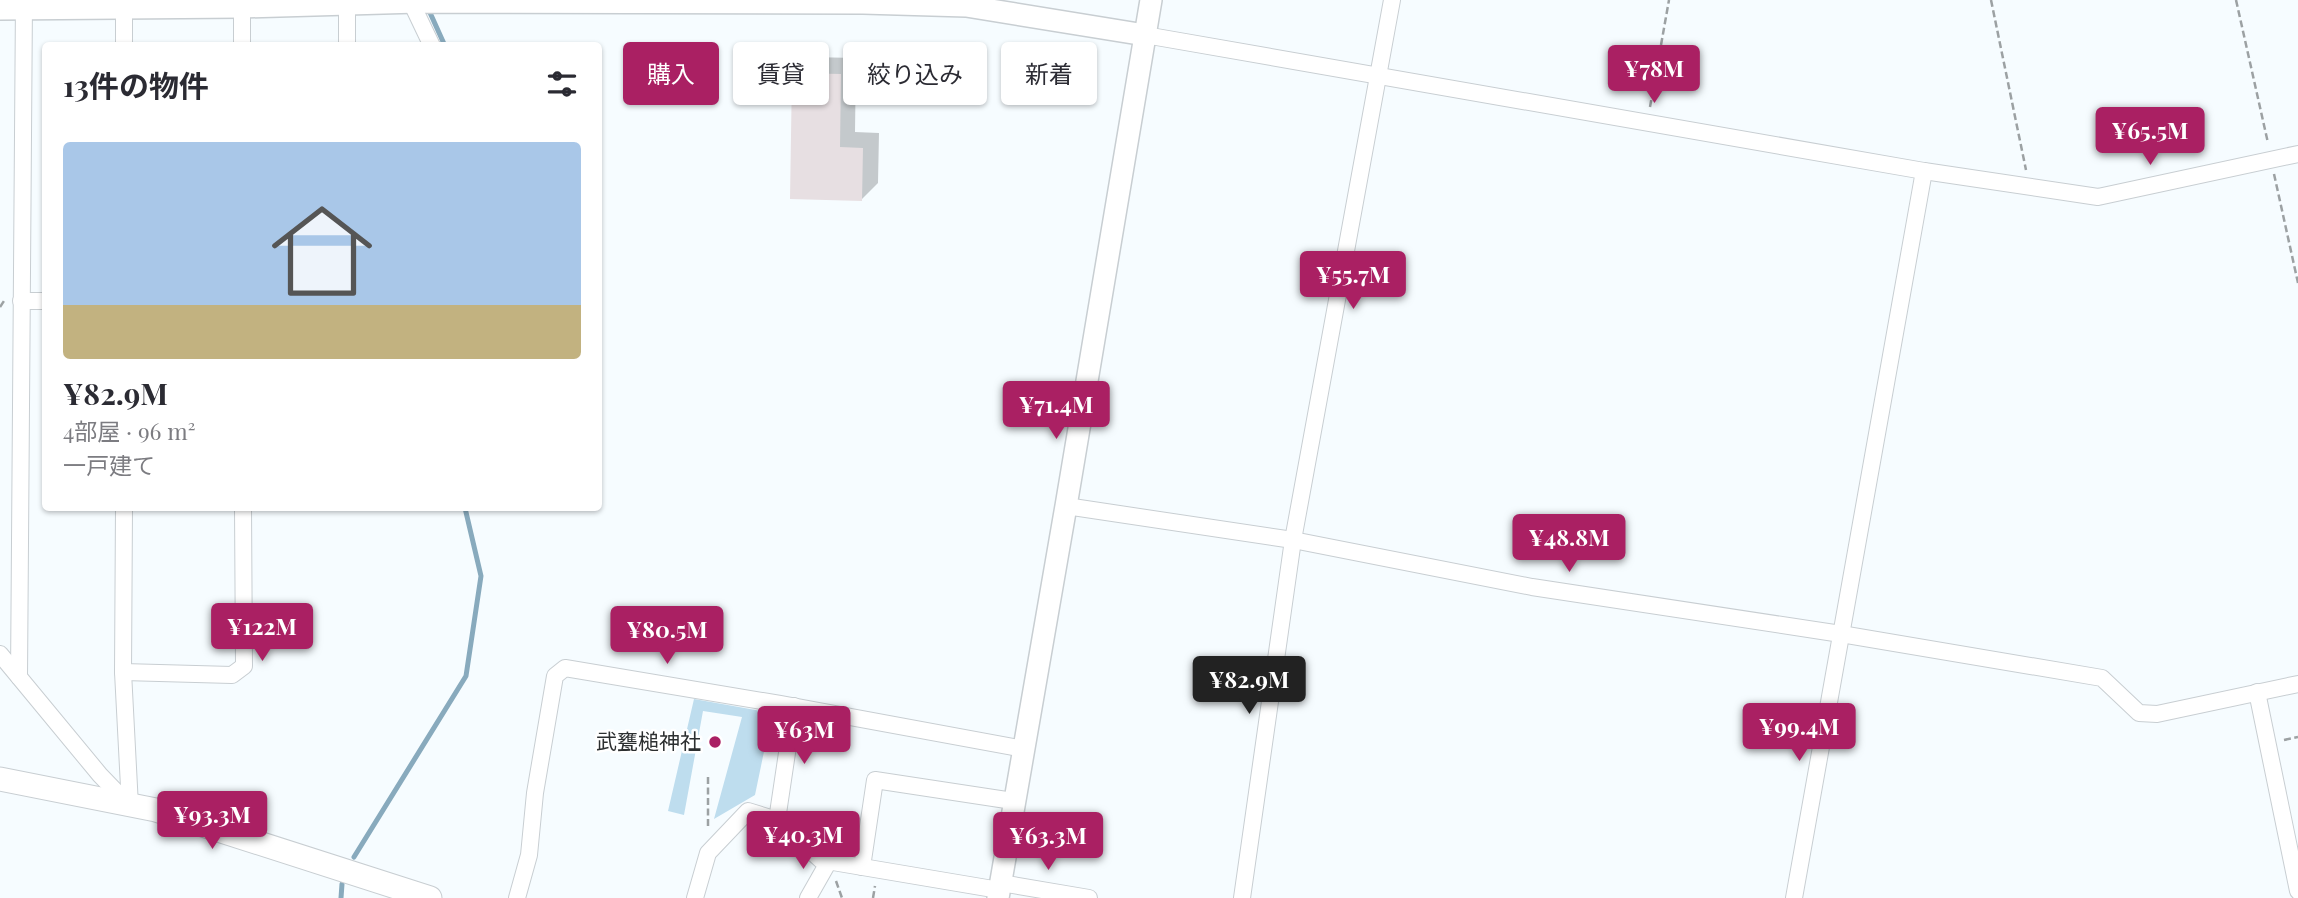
<!DOCTYPE html>
<html lang="ja">
<head>
<meta charset="utf-8">
<style>
  :root { --surface:#fff; --page:#f7f7f7; --text:#2b2b33; --muted:#7c7c81; --line:#e1e1e2; --accent:#aa2063 }
  body { margin:0; font-family:"Playfair Display","Noto Sans JP",serif; background:var(--page); color:var(--text); height:100vh; display:flex; flex-direction:column; font-size:26px; white-space:nowrap }
  * { box-sizing:border-box; margin:0 }
  p { font-size:23px; color:var(--muted) }
  .icon { flex:none; width:38px; height:38px; fill:none; stroke:currentColor; stroke-width:2; stroke-linecap:round; stroke-linejoin:round }
  .map { position:relative; flex:1; overflow:hidden }
  .drawer { position:absolute; left:42px; top:42px; width:560px; height:469px; display:flex; flex-direction:column; background:var(--surface); border-radius:7px; box-shadow:0 2px 5px #0004 }
  .drawer>* { flex:none }
  .top-card { position:absolute; left:623px; top:42px; width:665px; height:63px; display:flex; gap:14px }
  .price { position:absolute; translate:-50% -60px; padding:0 16px; border-radius:7px; background:var(--accent); color:#fff; font-size:23px; line-height:46px; filter:drop-shadow(0 2px 4px #0008) }
  .price::after { content:''; position:absolute; left:50%; top:42px; width:21px; height:16px; margin-left:-10px; background:inherit; clip-path:polygon(0 0,100% 0,50% 100%) }
  .price.selected { background:#222; color:#fff }
  ul { padding:0; list-style:none }
  li { display:grid; align-content:center; gap:14px; height:371px; padding:0 21px }
  li+li { border-top:2px solid var(--line) }
  li span { display:grid; place-items:center; height:217px; border-radius:7px; color:#555 }
  li>.icon { margin-inline-start:auto }
  span .icon { width:126px; height:126px; fill:#fffc; stroke-width:1 }
  li b { font-size:30px }
  h2 { display:flex; justify-content:space-between; align-items:center; height:84px; padding:0 21px; font-size:30px }
  .pill { padding:0 24px; border-radius:7px; background:var(--surface); box-shadow:0 2px 5px #0004; font-size:24px; line-height:63px }
  .pill.selected { background:var(--accent); color:#fff }
  .map>svg:first-child { display:block }
  .green { fill:#beddee }
  .shadow { fill:#0003 }
  .lines { fill:none; stroke-linecap:round; stroke-linejoin:round }
  .stream { stroke:#88aabd; stroke-width:5 }
  .building { fill:#e7dfe2 }
  .minor-casing { stroke:#c8ced2; stroke-width:18 }
  .tertiary-casing { stroke:#c8ced2; stroke-width:24 }
  .secondary-casing { stroke:#c8ced2; stroke-width:25 }
  .path { stroke:#9ca1a3; stroke-width:2.5; stroke-dasharray:7 3.5; stroke-linecap:butt }
  .minor { stroke:#fff; stroke-width:16 }
  .tertiary { stroke:#fff; stroke-width:21 }
  .secondary { stroke:#fff; stroke-width:23 }
  .poi-dot { fill:#aa2063; stroke:#fff; stroke-width:2.5 }
  .labels { text-anchor:middle; stroke-width:5; stroke-linejoin:round; paint-order:stroke }
  .poi-label { font-size:21px; fill:#2c2f30; stroke:#fff; text-anchor:end }
</style>
</head>
<body>
<div class="map">
<svg width="2298" height="898" viewBox="0 0 2298 898">
  <rect width="100%" height="100%" fill="#f6fcff"/>
  <polygon class="green" points="694,699 772,713 755,795 714,819 742,717 703,711 684,815 668,811"/>
  <polygon class="shadow" points="810,57 856,58 855,132 879,133 878,183 862,199 793,73"/>
  <g class="lines">
    <g class="stream">
      <polyline points="427,6 445,46"/>
      <polyline points="354,857 466,676 481,576 465,508"/>
      <polyline points="341,898 342,884"/>
    </g>
  </g>
  <polygon class="building" points="792,73 841,74 840,147 863,148 862,201 790,199"/>
  <g class="lines">
    <defs>
      <g id="minor">
        <polyline points="124,0 124,46"/>
        <polyline points="242,0 242,46"/>
        <polyline points="411,2 432,46"/>
        <polyline points="1145,35 1924,171 2098,197 2298,154"/>
        <polyline points="347,46 347,0"/>
        <polyline points="21,301 46,301"/>
        <polyline points="1066,506 1293,540 1532,587 1841,634 2102,678 2139,713 2157,714 2298,684"/>
        <polyline points="124,508 123,672 130,806"/>
        <polyline points="0,654 100,775 128,804"/>
        <polyline points="123,672 232,675 244,666 243,508"/>
        <polyline points="19,677 24,0"/>
        <polyline points="2257,692 2298,891"/>
        <polyline points="777,820 794,706"/>
        <polyline points="862,867 875,780 1013,801"/>
        <polyline points="1001,883 1089,898"/>
        <polyline points="517,898 529,855 535,793 555,676 565,668 780,704 1024,749"/>
        <polyline points="695,898 708,853 748,811 777,820 821,860 999,890"/>
        <polyline points="808,898 829,861"/>
        <polyline points="1242,898 1293,540 1392,0"/>
        <polyline points="1794,898 1924,171"/>
      </g>
      <g id="tertiary">
        <polyline points="0,9 242,7 418,2 863,3 966,6 1145,35"/>
        <polyline points="998,898 1066,506 1151,0"/>
      </g>
      <polyline id="secondary" points="0,779 156,810 430,898"/>
    </defs>
    <use href="#minor" class="minor-casing"/>
    <use href="#tertiary" class="tertiary-casing"/>
    <use href="#secondary" class="secondary-casing"/>
    <g class="path">
      <polyline points="1991,0 2026,170"/>
      <polyline points="2236,0 2268,143"/>
      <polyline points="1650,107 1669,0"/>
      <polyline points="2274,174 2298,283"/>
      <polyline points="0,307 4,301"/>
      <polyline points="2284,740 2298,737"/>
      <polyline points="708,777 708,829"/>
      <polyline points="836,881 842,898"/>
      <polyline points="873,898 875,886"/>
    </g>
    <use href="#minor" class="minor"/>
    <use href="#tertiary" class="tertiary"/>
    <use href="#secondary" class="secondary"/>
  </g>
  <circle class="poi-dot" cx="715" cy="742" r="7"/>
  <g class="labels">
    <g class="poi-label">
      <text x="701" y="749">武甕槌神社</text>
    </g>
  </g>
</svg>
<b class="price" style="left:1654px;top:105px">¥78M</b>
<b class="price" style="left:2150px;top:167px">¥65.5M</b>
<b class="price" style="left:1353px;top:311px">¥55.7M</b>
<b class="price" style="left:1056px;top:441px">¥71.4M</b>
<b class="price" style="left:1569px;top:574px">¥48.8M</b>
<b class="price" style="left:262px;top:663px">¥122M</b>
<b class="price" style="left:667px;top:666px">¥80.5M</b>
<b class="price selected" style="left:1249px;top:716px">¥82.9M</b>
<b class="price" style="left:1799px;top:763px">¥99.4M</b>
<b class="price" style="left:804px;top:766px">¥63M</b>
<b class="price" style="left:212px;top:851px">¥93.3M</b>
<b class="price" style="left:803px;top:871px">¥40.3M</b>
<b class="price" style="left:1048px;top:872px">¥63.3M</b>
<div class="top-card">
<a class="pill selected">購入</a>
<a class="pill">賃貸</a>
<a class="pill">絞り込み</a>
<a class="pill">新着</a>
</div>
<section class="drawer">
<h2>13件の物件<svg class="icon" aria-label="filters" viewBox="0 0 24 24"><path d="M4 7h16M4 17h16"/><circle cx="9" cy="7" r="2"/><circle cx="15" cy="17" r="2"/></svg></h2>
<ul>
<li><span style="background:linear-gradient(#a9c7e8 75%,#c2b280 0)"><svg class="icon" aria-label="home" viewBox="0 0 24 24"><path d="M3 11l9-7 9 7M6 9v11h12V9"/></svg></span><div><b>¥82.9M</b><p>4部屋 · 96 m²</p><p>一戸建て</p></div></li>
</ul>
</section>
</div>
</body>
</html>
